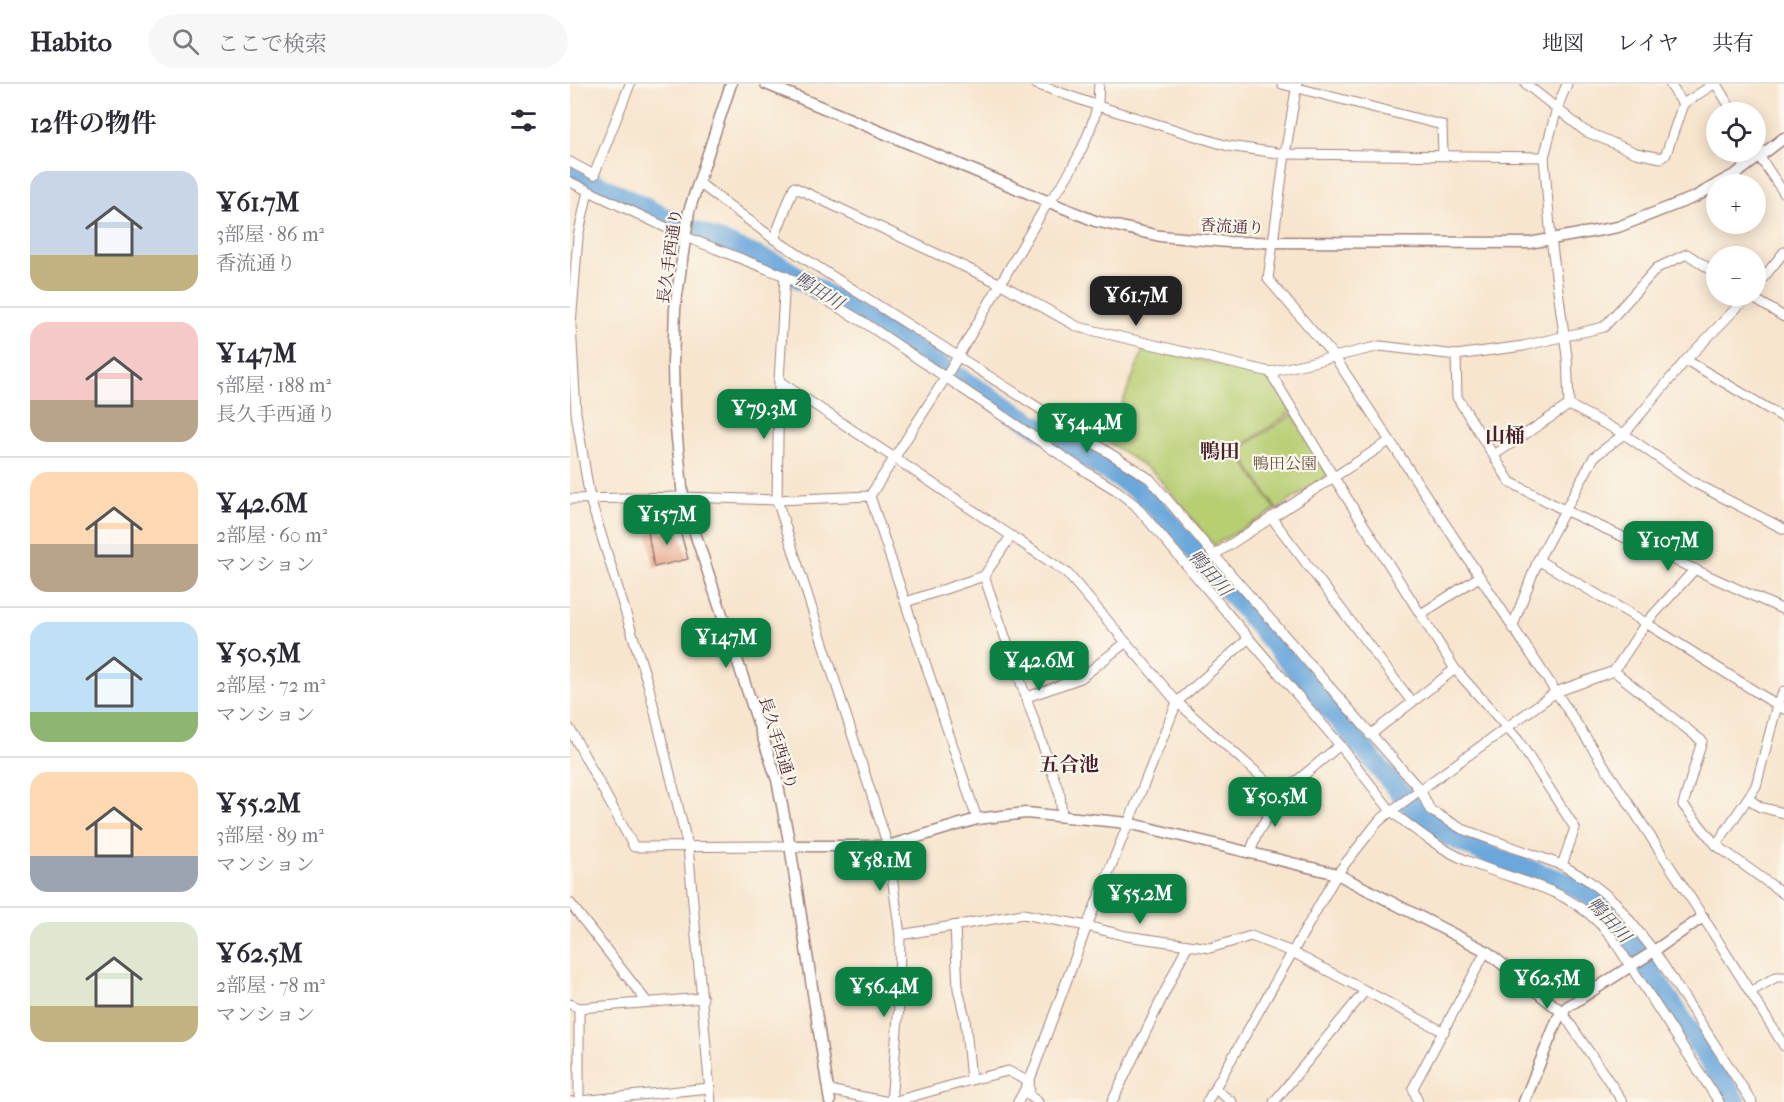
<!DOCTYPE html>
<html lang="ja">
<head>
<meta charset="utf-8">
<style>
  :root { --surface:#fff; --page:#f7f7f7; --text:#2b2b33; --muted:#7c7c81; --line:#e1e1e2; --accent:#0b8043 }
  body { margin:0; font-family:"IM FELL French Canon","Noto Serif JP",serif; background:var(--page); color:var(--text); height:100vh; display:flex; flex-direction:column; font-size:22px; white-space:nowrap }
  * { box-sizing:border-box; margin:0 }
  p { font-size:20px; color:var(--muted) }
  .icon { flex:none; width:33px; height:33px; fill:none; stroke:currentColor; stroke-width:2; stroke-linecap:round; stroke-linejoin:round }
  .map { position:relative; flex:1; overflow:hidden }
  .details { display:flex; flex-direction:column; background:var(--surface); width:570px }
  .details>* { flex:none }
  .tools { position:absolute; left:1136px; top:18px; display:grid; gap:12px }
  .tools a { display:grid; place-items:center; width:60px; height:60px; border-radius:50%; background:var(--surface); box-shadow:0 3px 15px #0003; font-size:30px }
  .price { position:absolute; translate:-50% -51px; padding:0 14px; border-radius:12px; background:var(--accent); color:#fff; font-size:20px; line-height:39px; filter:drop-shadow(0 2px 3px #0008) }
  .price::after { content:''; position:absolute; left:50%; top:36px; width:18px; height:14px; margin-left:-9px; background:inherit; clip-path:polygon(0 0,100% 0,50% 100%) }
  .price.active { background:#222; color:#fff }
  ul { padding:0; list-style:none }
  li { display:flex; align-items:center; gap:18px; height:150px; padding:0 30px }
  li+li { border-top:2px solid var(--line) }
  li span { display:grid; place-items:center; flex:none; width:168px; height:120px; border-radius:18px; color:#555 }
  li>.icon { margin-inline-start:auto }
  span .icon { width:72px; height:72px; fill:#fffc; stroke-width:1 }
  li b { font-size:26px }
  h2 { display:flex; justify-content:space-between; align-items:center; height:72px; padding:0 30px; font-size:26px }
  header { display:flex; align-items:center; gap:36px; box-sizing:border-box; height:84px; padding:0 30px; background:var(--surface); border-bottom:2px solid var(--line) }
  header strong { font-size:28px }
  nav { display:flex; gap:33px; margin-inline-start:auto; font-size:21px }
  .search { width:420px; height:54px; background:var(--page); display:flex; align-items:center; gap:15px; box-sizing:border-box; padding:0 21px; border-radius:33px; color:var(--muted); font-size:22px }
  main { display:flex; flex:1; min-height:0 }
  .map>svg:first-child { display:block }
  .green { fill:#b8ce73; stroke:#81764f; stroke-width:1.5 }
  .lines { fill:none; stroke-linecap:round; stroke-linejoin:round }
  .river { stroke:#6aa7db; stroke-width:21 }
  .building { fill:#e79f80 }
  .minor-casing { stroke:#a0827c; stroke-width:11 }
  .tertiary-casing { stroke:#a0827c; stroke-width:13 }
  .minor { stroke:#fff; stroke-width:9 }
  .tertiary { stroke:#fff; stroke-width:10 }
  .labels { text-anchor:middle; stroke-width:4.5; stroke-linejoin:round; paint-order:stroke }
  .street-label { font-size:16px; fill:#4a1f2b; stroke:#fbf7ec }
  .park-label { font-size:16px; fill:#6b5441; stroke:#fbf7ec }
  .water-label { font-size:18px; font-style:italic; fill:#575571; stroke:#fbf7ec }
  .quarter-label { font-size:20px; font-weight:bold; fill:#4a1f2b; stroke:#fbf7ec }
</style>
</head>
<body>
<header>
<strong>Habito</strong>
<div class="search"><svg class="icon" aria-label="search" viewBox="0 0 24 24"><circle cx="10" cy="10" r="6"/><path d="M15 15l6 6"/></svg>ここで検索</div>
<nav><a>地図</a><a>レイヤ</a><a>共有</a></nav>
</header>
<main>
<section class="details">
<h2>12件の物件<svg class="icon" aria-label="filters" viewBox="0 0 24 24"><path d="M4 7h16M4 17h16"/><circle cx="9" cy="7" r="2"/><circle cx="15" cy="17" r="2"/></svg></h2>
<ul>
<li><span style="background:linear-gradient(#c9d6e8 70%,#c2b280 0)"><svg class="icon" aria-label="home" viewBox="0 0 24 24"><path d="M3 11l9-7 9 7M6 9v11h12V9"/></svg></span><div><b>¥61.7M</b><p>3部屋 · 86 m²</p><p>香流通り</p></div></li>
<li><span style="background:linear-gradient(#f6c9c9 65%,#b9a48a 0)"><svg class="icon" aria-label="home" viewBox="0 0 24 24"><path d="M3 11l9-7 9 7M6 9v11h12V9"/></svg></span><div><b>¥147M</b><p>5部屋 · 188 m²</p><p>長久手西通り</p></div></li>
<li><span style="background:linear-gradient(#ffd9b3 60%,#b9a48a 0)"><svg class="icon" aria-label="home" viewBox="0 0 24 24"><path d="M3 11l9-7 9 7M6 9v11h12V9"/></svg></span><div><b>¥42.6M</b><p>2部屋 · 60 m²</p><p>マンション</p></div></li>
<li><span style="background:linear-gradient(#bfe0f5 75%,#8fb573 0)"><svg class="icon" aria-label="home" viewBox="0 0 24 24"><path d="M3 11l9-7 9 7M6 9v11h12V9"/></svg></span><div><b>¥50.5M</b><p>2部屋 · 72 m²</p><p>マンション</p></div></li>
<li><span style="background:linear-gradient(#ffd9b3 70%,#9aa5b1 0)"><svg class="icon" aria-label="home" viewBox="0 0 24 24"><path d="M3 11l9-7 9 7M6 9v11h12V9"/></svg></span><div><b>¥55.2M</b><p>3部屋 · 89 m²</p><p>マンション</p></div></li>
<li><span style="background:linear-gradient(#dfe7d0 70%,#c2b280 0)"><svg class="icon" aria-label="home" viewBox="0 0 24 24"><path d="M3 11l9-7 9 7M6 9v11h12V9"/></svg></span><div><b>¥62.5M</b><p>2部屋 · 78 m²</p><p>マンション</p></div></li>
</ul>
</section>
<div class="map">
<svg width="1214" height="1018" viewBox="0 0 1214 1018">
  <rect width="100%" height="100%" fill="#fbf7ec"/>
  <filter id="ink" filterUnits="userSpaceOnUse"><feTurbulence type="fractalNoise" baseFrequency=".0167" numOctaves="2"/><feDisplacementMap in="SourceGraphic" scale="12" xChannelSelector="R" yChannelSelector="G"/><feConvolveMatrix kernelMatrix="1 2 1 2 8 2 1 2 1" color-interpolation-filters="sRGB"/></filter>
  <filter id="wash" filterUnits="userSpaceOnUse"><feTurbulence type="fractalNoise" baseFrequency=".008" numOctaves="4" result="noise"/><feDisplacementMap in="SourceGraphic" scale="24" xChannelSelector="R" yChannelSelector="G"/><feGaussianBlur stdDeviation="1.35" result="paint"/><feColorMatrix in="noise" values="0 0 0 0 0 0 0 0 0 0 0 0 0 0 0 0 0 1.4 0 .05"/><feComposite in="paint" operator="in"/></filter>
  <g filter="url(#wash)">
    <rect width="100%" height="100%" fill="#f7e5ce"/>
    <g class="green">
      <polygon points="574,264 699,291 721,328 666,366 706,426 644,461 584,389 537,357"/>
      <polygon points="723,330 758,391 707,426 668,366"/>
    </g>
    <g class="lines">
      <polyline class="river" points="0,87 109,141 210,182 570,407 607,446 845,726 879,752 931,776 1000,800 1017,809 1031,821 1065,864 1166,1018"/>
    </g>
    <g id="blocks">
      <polygon class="building" points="108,440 118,475 84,483 78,449"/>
    </g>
  </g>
  <g filter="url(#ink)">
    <use href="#blocks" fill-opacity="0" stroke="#a0827c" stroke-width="1.5"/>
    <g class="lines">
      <defs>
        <g id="minor">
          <polyline points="466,0 528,22 658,62 715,70 974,73"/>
          <polyline points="712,0 872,41 873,71"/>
          <path d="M 727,0 L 715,70 L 698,195 L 764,272 L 986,608 L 821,727 C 846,747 871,766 902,779 C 956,801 1001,803 1041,852 L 1149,1018"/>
          <polyline points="956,0 1015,47 1066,69 1091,74 1096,70 1113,20 1144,0"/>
          <polyline points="997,0 987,24 974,73 981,155 997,272 999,321 1054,350 1123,398 1214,445"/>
          <polyline points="1100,0 1113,20"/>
          <polyline points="1146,0 1163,28"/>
          <polyline points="1185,66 1214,109"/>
          <polyline points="0,78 24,91 60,0"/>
          <polyline points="0,98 116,153 215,192 295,239 510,384 546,406 565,421 770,661 821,727 808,738 767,790 637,1018"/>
          <polyline points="129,99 204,155 580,395 644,471 851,707 860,726 892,745 992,781 1019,797 1045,818 1084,867 1182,1018"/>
          <polyline points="18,107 8,153 1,241 6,329 20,415 78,600 118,763 141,1018"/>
          <polyline points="204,155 224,103 431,200 508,243 700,288 810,262 886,271 953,262 1034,243 1087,184 1117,170 1146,189"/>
          <polyline points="215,192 209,297 207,416 318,762 330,851 329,921 321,1018"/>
          <polyline points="1185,204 1214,168"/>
          <polyline points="1178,212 1116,276 1054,350 1024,373 968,476 1076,539 1044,587 986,608 1133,833 1214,962"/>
          <polyline points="1180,212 1214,233"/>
          <polyline points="886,271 887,313 940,398 994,426 1214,526"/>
          <polyline points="1116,276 1214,334"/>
          <polyline points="700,288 763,392 885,585 800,651"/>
          <polyline points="209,297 497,489 607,618 711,710"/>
          <polyline points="924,371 999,321"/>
          <polyline points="300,412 407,735"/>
          <path d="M 0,415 L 113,413 L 207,416 L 300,412 L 376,293 L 478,118 C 498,98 520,52 527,23 C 529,16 528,8 529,0"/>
          <polyline points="701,433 842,618"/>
          <polyline points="644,471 818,358"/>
          <polyline points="1125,485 1076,539 1207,621 1214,607"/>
          <polyline points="414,492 490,711 492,732"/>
          <polyline points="336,518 414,492 441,452"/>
          <polyline points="851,530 909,493"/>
          <polyline points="942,544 968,476"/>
          <polyline points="885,585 948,656 1005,744 992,781"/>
          <polyline points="1044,587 1132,657 1113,721 1146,761 1214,810"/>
          <polyline points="457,613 511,594 555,559"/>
          <polyline points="0,645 64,763 220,762"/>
          <polyline points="1178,714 1190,723 1214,729"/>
          <polyline points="1146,761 1186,702 1207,621 1214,625"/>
          <polyline points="680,769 687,750 711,710 770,661"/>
          <polyline points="0,819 77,918"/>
          <polyline points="385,842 388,905 395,934 401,996"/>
          <polyline points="330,851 453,830 517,842 556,852 640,864 681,852 722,868 874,948"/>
          <polyline points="1180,908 1206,893 1214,893"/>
          <polyline points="0,920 9,924 133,914"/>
          <polyline points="9,924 9,1017"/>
          <polyline points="992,928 1053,1018"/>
          <polyline points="459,998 460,1012 468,1018"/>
          <polyline points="645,1005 662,1018"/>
          <polyline points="258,1006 319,1018"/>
          <polyline points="0,1018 139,1004"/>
          <polyline points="322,1018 401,996 438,987 459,998"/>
          <polyline points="448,1018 459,998 517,842 607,618 679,554"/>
          <polyline points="542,1018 617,862"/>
          <polyline points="704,1018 795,907"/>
          <polyline points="848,1018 843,1004 916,867"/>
        </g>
        <g id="tertiary">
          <polyline points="161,0 119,127 105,225 103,279 104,325 113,413 207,696 220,762 260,1018"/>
          <polyline points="196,0 525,137 590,152 658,158 959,159 1048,143 1125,113 1146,101"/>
          <polyline points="1147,100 1166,90 1214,54"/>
          <polyline points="220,762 318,762 407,735 456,729 558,739 767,790 916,867 992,928"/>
          <polyline points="954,1018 988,934 997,923 1078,871 1133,833"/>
        </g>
      </defs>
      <use href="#minor" class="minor-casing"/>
      <use href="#tertiary" class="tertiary-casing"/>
      <use href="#minor" class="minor"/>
      <use href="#tertiary" class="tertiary"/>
    </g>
  </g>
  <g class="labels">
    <g class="street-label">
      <text transform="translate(662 142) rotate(3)" y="6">香流通り</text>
      <text transform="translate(99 172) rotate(-82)" y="6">長久手西通り</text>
      <text transform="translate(209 659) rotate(73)" y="6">長久手西通り</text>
    </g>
    <g class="park-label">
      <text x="715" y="385">鴨田公園</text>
    </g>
    <g class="water-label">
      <text transform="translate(249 207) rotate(32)" y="6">鴨田川</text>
      <text transform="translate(640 489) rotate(49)" y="6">鴨田川</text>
      <text transform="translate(1039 836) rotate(47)" y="6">鴨田川</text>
    </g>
    <g class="quarter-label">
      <text x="935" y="358">山桶</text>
      <text x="650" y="374">鴨田</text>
      <text x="499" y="687">五合池</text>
    </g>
  </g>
</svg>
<div class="tools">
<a><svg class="icon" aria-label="locate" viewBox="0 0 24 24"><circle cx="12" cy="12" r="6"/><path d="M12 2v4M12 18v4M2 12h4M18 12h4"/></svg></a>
<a>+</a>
<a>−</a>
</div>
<b class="price active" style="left:566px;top:243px">¥61.7M</b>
<b class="price" style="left:194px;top:356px">¥79.3M</b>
<b class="price" style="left:517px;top:370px">¥54.4M</b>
<b class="price" style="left:97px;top:462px">¥157M</b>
<b class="price" style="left:1098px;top:488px">¥107M</b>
<b class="price" style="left:156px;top:585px">¥147M</b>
<b class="price" style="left:469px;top:608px">¥42.6M</b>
<b class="price" style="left:705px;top:744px">¥50.5M</b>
<b class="price" style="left:310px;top:808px">¥58.1M</b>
<b class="price" style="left:570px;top:841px">¥55.2M</b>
<b class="price" style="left:977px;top:926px">¥62.5M</b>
<b class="price" style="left:314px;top:934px">¥56.4M</b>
</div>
</main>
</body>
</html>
